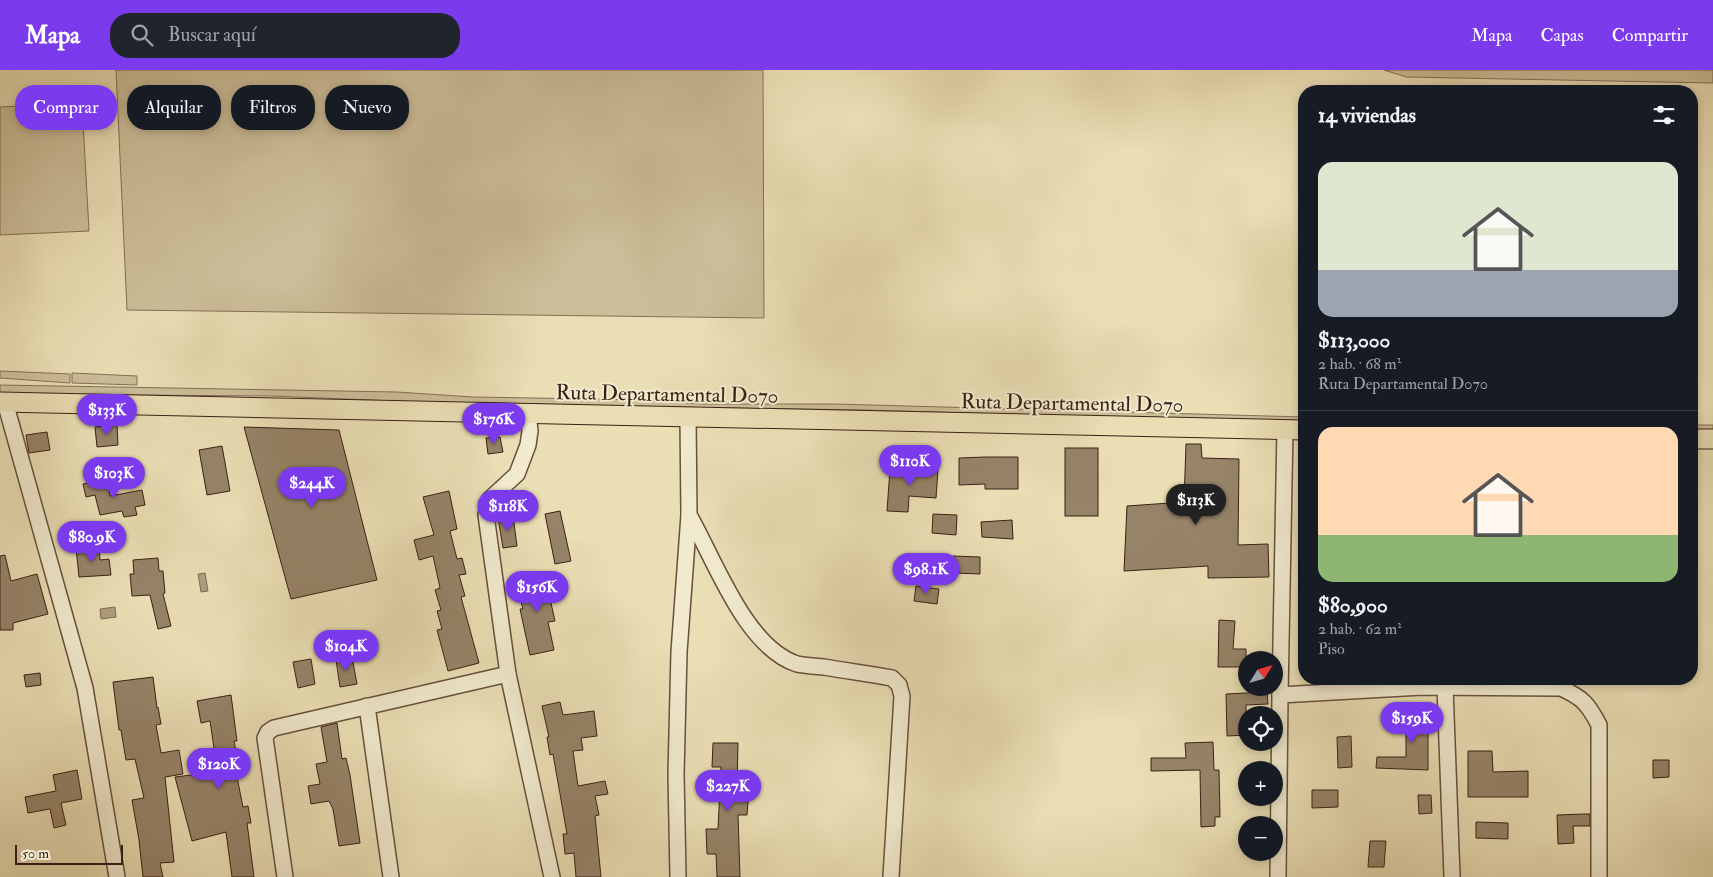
<!DOCTYPE html>
<html lang="es">
<head>
<meta charset="utf-8">
<style>
  :root { --surface:#171b24; --page:#20242c; --text:#f1f3f6; --muted:#9ea1a6; --line:#363941; --accent:#7c3aed }
  body { margin:0; font-family:"IM FELL Double Pica",serif; background:var(--page); color:var(--text); height:100vh; display:flex; flex-direction:column; font-size:19px; white-space:nowrap }
  * { box-sizing:border-box; margin:0 }
  p { font-size:16px; color:var(--muted) }
  .icon { flex:none; width:28px; height:28px; fill:none; stroke:currentColor; stroke-width:2; stroke-linecap:round; stroke-linejoin:round }
  .map { position:relative; flex:1; overflow:hidden }
  .panel { position:absolute; left:1298px; top:15px; width:400px; height:600px; display:flex; flex-direction:column; background:var(--surface); border-radius:20px; box-shadow:0 2px 8px #0003 }
  .panel>* { flex:none }
  .guide { position:absolute; left:15px; top:15px; width:475px; height:45px; display:flex; gap:10px }
  .needle { width:32px; rotate:53deg }
  .buttons { position:absolute; left:1238px; top:581px; display:grid; gap:10px }
  .buttons a { display:grid; place-items:center; width:45px; height:45px; border-radius:50%; background:var(--surface); box-shadow:0 2px 8px #0003; font-size:25px }
  .scale { position:absolute; left:15px; bottom:12px; width:108px; box-sizing:border-box; padding-left:5px; border:2px solid #3b2015; border-top:0; font-size:14px; line-height:18px; white-space:nowrap; color:#3b2015; -webkit-text-stroke:4px #f1eace; paint-order:stroke }
  .price { position:absolute; translate:-50% -42px; padding:0 11px; border-radius:18px; background:var(--accent); color:#fff; font-size:16px; line-height:32px; filter:drop-shadow(0 1px 2px #0008) }
  .price::after { content:''; position:absolute; left:50%; top:30px; width:15px; height:11px; margin-left:-8px; background:inherit; clip-path:polygon(0 0,100% 0,50% 100%) }
  .price.on { background:#222; color:#fff }
  ul { padding:0; list-style:none }
  li { display:grid; align-content:center; gap:10px; height:265px; padding:0 20px }
  li+li { border-top:1px solid var(--line) }
  li span { display:grid; place-items:center; height:155px; border-radius:15px; color:#555 }
  li>.icon { margin-inline-start:auto }
  span .icon { width:90px; height:90px; fill:#fffc; stroke-width:1 }
  li b { font-size:21px }
  h2 { display:flex; justify-content:space-between; align-items:center; height:60px; padding:0 20px; font-size:21px }
  .pill { padding:0 18px; border-radius:20px; background:var(--surface); box-shadow:0 2px 8px #0003; font-size:18px; line-height:45px }
  .pill.on { background:var(--accent); color:#fff }
  header { display:flex; align-items:center; gap:30px; box-sizing:border-box; height:70px; padding:0 25px; background:var(--accent); color:#fff }
  header strong { font-size:24px }
  nav { display:flex; gap:28px; margin-inline-start:auto; font-size:18px }
  .search { width:350px; height:45px; background:var(--page); display:flex; align-items:center; gap:12px; box-sizing:border-box; padding:0 18px; border-radius:20px; color:var(--muted); font-size:19px }
  .map>svg:first-child { display:block }
  .green { fill:#ccbe99; stroke:#846f57 }
  .water { fill:#ae9d7e; stroke:#806b54 }
  .building { fill:#968368; stroke:#3b2015 }
  .lines { fill:none; stroke-linecap:round; stroke-linejoin:round }
  .minor-casing { stroke:#67503d; stroke-width:18 }
  .major-casing { stroke:#3b2015; stroke-width:21 }
  .minor { stroke:#f1eace; stroke-width:15 }
  .major { stroke:#eadeb4; stroke-width:19 }
  .labels { text-anchor:middle; stroke-width:4; stroke-linejoin:round; paint-order:stroke }
  .street-label { font-size:21px; fill:#3b2015; stroke:#f1eace }
</style>
</head>
<body>
<header>
<strong>Mapa</strong>
<div class="search"><svg class="icon" aria-label="search" viewBox="0 0 24 24"><circle cx="10" cy="10" r="6"/><path d="M15 15l6 6"/></svg>Buscar aquí</div>
<nav><a>Mapa</a><a>Capas</a><a>Compartir</a></nav>
</header>
<div class="map">
<svg width="1713" height="807" viewBox="0 0 1713 807">
  <rect width="100%" height="100%" fill="#eadeb4"/>
  <filter id="stains"><feTurbulence type="fractalNoise" baseFrequency=".004" numOctaves="4"/><feColorMatrix values="0 0 0 0 .2 0 0 0 0 .09 0 0 0 0 .02 0 0 0 .5 -.17"/></filter>
  <radialGradient id="worn" r=".72"><stop offset=".6" stop-color="#630" stop-opacity="0"/><stop offset="1" stop-color="#630" stop-opacity=".3"/></radialGradient>
  <g class="green">
    <polygon points="116,0 763,0 764,248 127,240"/>
    <polygon points="1384,0 1713,0 1713,13 1406,7"/>
    <polygon points="82,33 89,161 0,165 0,37"/>
    <polygon points="0,301 70,304 70,313 0,308"/>
    <polygon points="72,303 137,306 137,315 72,313"/>
    <polygon points="0,315 397,322 473,327 652,330 700,334 835,334 1304,347 1304,353 866,340 466,334 273,326 4,324 0,324"/>
    <polygon points="1691,355 1713,355 1713,362 1691,361"/>
  </g>
  <g class="water">
    <polygon points="205,503 208,521 201,522 198,504"/>
    <polygon points="115,537 116,547 101,549 100,539"/>
  </g>
  <g class="building">
    <polygon points="117,355 118,375 97,377 95,357"/>
    <polygon points="244,357 339,360 377,510 291,529"/>
    <polygon points="47,362 50,380 29,383 26,365"/>
    <polygon points="500,367 503,382 488,384 486,368"/>
    <polygon points="1186,374 1201,374 1202,388 1239,389 1238,475 1268,474 1269,507 1208,508 1208,496 1124,501 1127,436 1184,432"/>
    <polygon points="222,376 230,421 207,425 199,380"/>
    <rect x="1065" y="378" width="33" height="68"/>
    <polygon points="985,387 1018,387 1018,419 985,419 985,414 959,415 959,388"/>
    <polygon points="914,398 938,400 936,428 909,426 908,442 887,441 890,399 914,401"/>
    <polygon points="107,409 110,426 142,420 145,435 135,437 137,445 124,447 122,441 100,445 95,425 86,427 83,414"/>
    <polygon points="449,421 457,459 450,461 457,489 462,488 466,504 459,505 465,526 461,527 479,593 448,601 437,560 442,559 437,541 441,540 435,520 440,518 433,486 419,490 414,470 434,465 423,427"/>
    <polygon points="560,441 571,491 555,494 545,444"/>
    <polygon points="933,444 957,445 956,465 932,463"/>
    <polygon points="513,446 517,476 503,478 498,448"/>
    <polygon points="1012,450 1013,469 982,467 981,452"/>
    <polygon points="99,477 100,490 109,489 111,505 79,507 76,478"/>
    <polygon points="5,485 11,511 37,504 48,544 13,553 13,560 0,560 0,486"/>
    <polygon points="953,486 980,487 980,504 953,503"/>
    <polygon points="158,488 159,501 163,501 165,523 163,524 171,556 158,559 150,525 132,526 130,504 134,504 133,490"/>
    <polygon points="546,504 551,523 549,524 555,551 548,552 554,580 530,585 520,539 523,539 515,511"/>
    <polygon points="916,516 939,519 937,534 914,531"/>
    <polygon points="1219,550 1235,551 1233,579 1246,579 1246,597 1218,597"/>
    <polygon points="352,587 357,614 340,617 336,590"/>
    <polygon points="311,589 315,614 298,618 293,592"/>
    <polygon points="40,603 41,615 26,617 24,605"/>
    <polygon points="153,607 157,638 158,637 161,654 156,655 161,683 179,680 183,704 165,707 174,792 160,793 163,807 143,807 139,770 132,730 144,728 135,689 126,690 121,660 119,660 113,612"/>
    <polygon points="1267,622 1268,634 1246,635 1246,665 1227,666 1226,624"/>
    <polygon points="231,625 237,671 234,671 239,696 235,697 243,737 248,736 251,753 247,753 254,807 232,807 226,762 192,771 175,707 216,702 213,685 215,685 210,651 201,653 197,631"/>
    <polygon points="560,632 563,645 594,641 597,666 581,668 583,680 573,681 578,716 605,711 608,724 595,726 599,745 595,746 601,807 576,807 574,783 565,784 563,764 567,764 553,684 550,685 547,667 549,667 542,636"/>
    <polygon points="1406,639 1428,639 1428,700 1376,698 1377,687 1406,687"/>
    <polygon points="337,653 342,689 346,688 350,705 360,773 339,776 333,739 329,731 311,734 308,716 320,714 316,694 327,692 321,657"/>
    <polygon points="1351,666 1352,697 1338,698 1337,667"/>
    <polygon points="1213,672 1214,700 1219,700 1220,747 1215,747 1215,756 1201,757 1200,700 1151,701 1151,688 1186,688 1185,673"/>
    <polygon points="713,673 738,673 737,718 749,719 747,745 738,745 740,807 717,807 716,784 707,784 706,759 718,759 721,697 712,697"/>
    <polygon points="1468,681 1492,681 1493,702 1528,701 1528,727 1468,727"/>
    <polygon points="1653,690 1669,690 1669,707 1653,708"/>
    <polygon points="77,700 82,729 61,733 66,755 54,758 50,739 28,743 25,727 56,721 53,705"/>
    <polygon points="1312,720 1338,720 1338,737 1312,738"/>
    <polygon points="1418,725 1431,725 1432,743 1419,744"/>
    <polygon points="1584,744 1590,744 1590,756 1573,756 1574,773 1558,774 1557,745"/>
    <polygon points="1476,752 1508,753 1508,769 1476,768"/>
    <polygon points="1370,771 1386,771 1384,797 1368,797"/>
  </g>
  <g class="lines">
    <defs>
      <g id="minor">
        <polyline points="5,332 85,618 117,807"/>
        <polyline points="528,343 530,361 528,375 517,404 490,429 486,445 508,604 552,807"/>
        <path d="M 689,445 C 715,490 745,577 797,594 C 806,596 815,596 824,597 C 847,601 870,604 892,608 L 899,615 L 902,626 L 891,807"/>
        <polyline points="1445,617 1452,807"/>
        <path d="M 1280,625 L 1422,617 L 1561,618 C 1583,628 1588,634 1599,655 L 1599,807"/>
        <polyline points="367,636 391,807"/>
        <polyline points="285,807 265,668 268,662 274,658 508,604"/>
        <polyline points="678,807 676,704 679,582 689,445 688,347"/>
        <polyline points="1278,807 1280,625 1285,360"/>
      </g>
      <g id="major">
        <polyline points="0,332 1304,360"/>
        <polyline points="1691,369 1713,369"/>
      </g>
    </defs>
    <use href="#minor" class="minor-casing"/>
    <use href="#major" class="major-casing"/>
    <use href="#minor" class="minor"/>
    <use href="#major" class="major"/>
  </g>
  <g class="labels">
    <g class="street-label">
      <text transform="translate(667 324) rotate(1)" y="7">Ruta Departamental D070</text>
      <text transform="translate(1072 333) rotate(1)" y="7">Ruta Departamental D070</text>
    </g>
  </g>
  <rect width="100%" height="100%" filter="url(#stains)"/>
  <rect width="100%" height="100%" fill="url(#worn)"/>
</svg>
<div class="buttons">
<a><svg class="needle" viewBox="-14 -14 28 28"><path d="M0-13l5 13h-10z" fill="#e53935"/><path d="M0 13l5-13h-10z" fill="#9ea1a6"/></svg></a>
<a><svg class="icon" aria-label="locate" viewBox="0 0 24 24"><circle cx="12" cy="12" r="6"/><path d="M12 2v4M12 18v4M2 12h4M18 12h4"/></svg></a>
<a>+</a>
<a>−</a>
</div>
<div class="scale">50 m</div>
<b class="price" style="left:107px;top:366px">$133K</b>
<b class="price" style="left:494px;top:375px">$176K</b>
<b class="price" style="left:910px;top:417px">$110K</b>
<b class="price" style="left:114px;top:429px">$103K</b>
<b class="price" style="left:312px;top:439px">$244K</b>
<b class="price on" style="left:1196px;top:456px">$113K</b>
<b class="price" style="left:508px;top:462px">$118K</b>
<b class="price" style="left:92px;top:493px">$80.9K</b>
<b class="price" style="left:926px;top:525px">$98.1K</b>
<b class="price" style="left:537px;top:543px">$156K</b>
<b class="price" style="left:346px;top:602px">$104K</b>
<b class="price" style="left:1412px;top:674px">$159K</b>
<b class="price" style="left:219px;top:720px">$120K</b>
<b class="price" style="left:728px;top:742px">$227K</b>
<div class="guide">
<a class="pill on">Comprar</a>
<a class="pill">Alquilar</a>
<a class="pill">Filtros</a>
<a class="pill">Nuevo</a>
</div>
<section class="panel">
<h2>14 viviendas<svg class="icon" aria-label="filters" viewBox="0 0 24 24"><path d="M4 7h16M4 17h16"/><circle cx="9" cy="7" r="2"/><circle cx="15" cy="17" r="2"/></svg></h2>
<ul>
<li><span style="background:linear-gradient(#dfe7d0 70%,#9aa5b1 0)"><svg class="icon" aria-label="home" viewBox="0 0 24 24"><path d="M3 11l9-7 9 7M6 9v11h12V9"/></svg></span><div><b>$113,000</b><p>2 hab. · 68 m²</p><p>Ruta Departamental D070</p></div></li>
<li><span style="background:linear-gradient(#ffd9b3 70%,#8fb573 0)"><svg class="icon" aria-label="home" viewBox="0 0 24 24"><path d="M3 11l9-7 9 7M6 9v11h12V9"/></svg></span><div><b>$80,900</b><p>2 hab. · 62 m²</p><p>Piso</p></div></li>
</ul>
</section>
</div>
</body>
</html>
